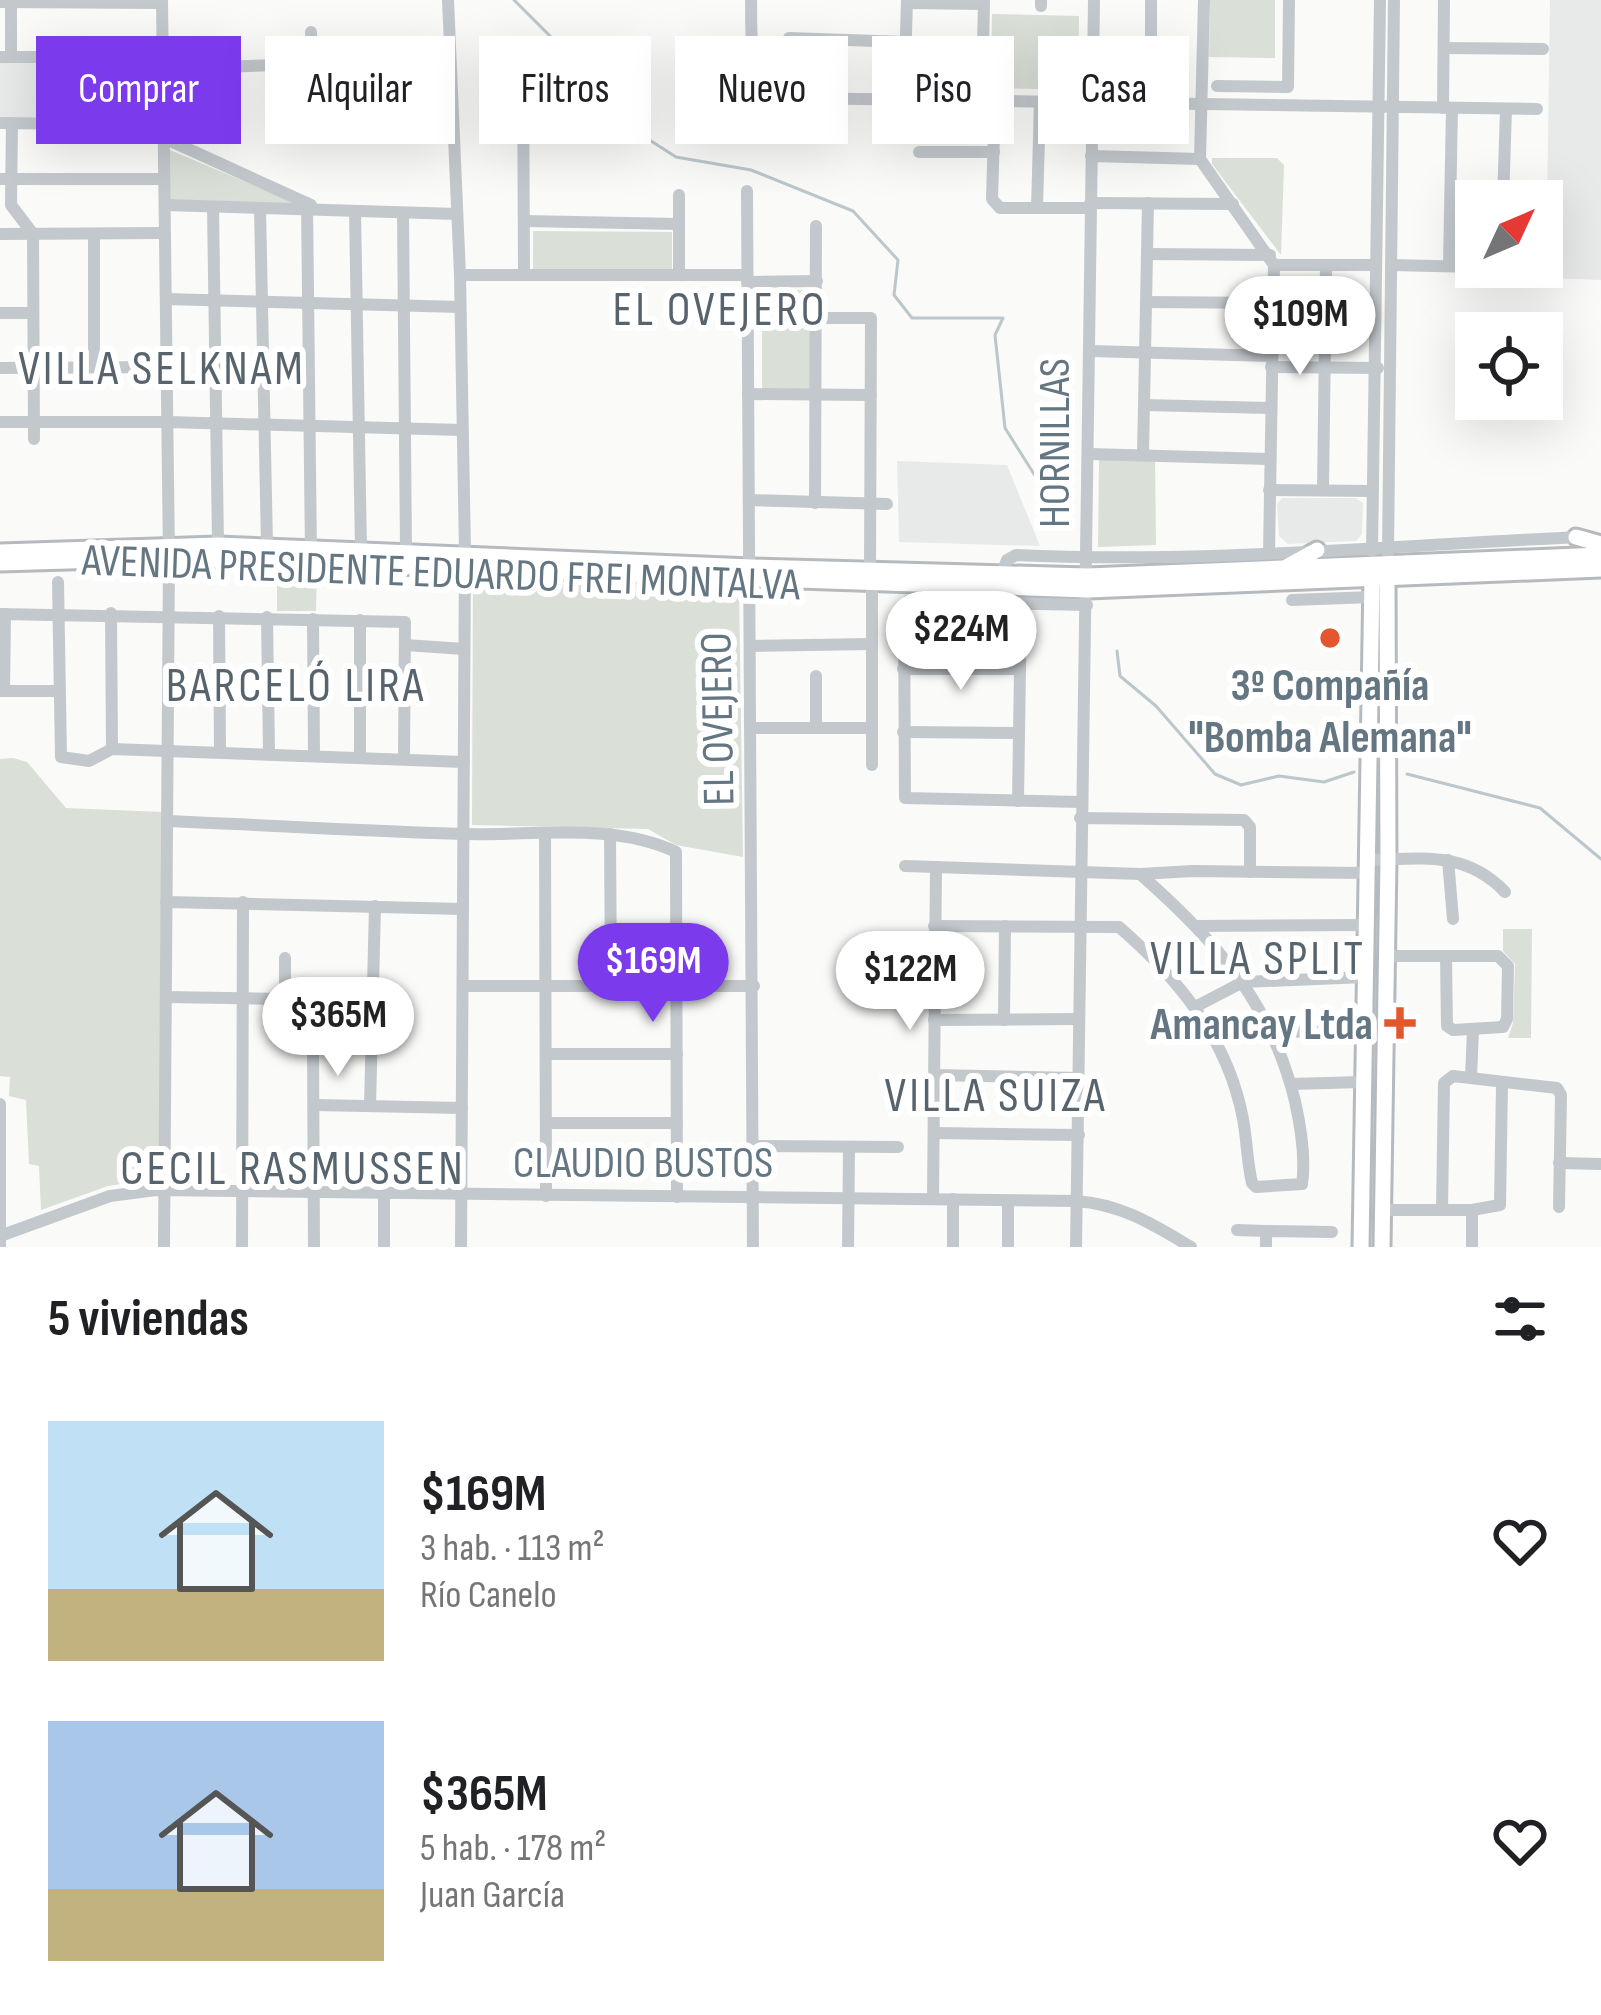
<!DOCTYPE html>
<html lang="es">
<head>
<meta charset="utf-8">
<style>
  :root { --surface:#fff; --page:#f2f2f2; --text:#202124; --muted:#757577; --accent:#7c3aed }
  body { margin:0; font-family:"Sofia Sans Condensed",sans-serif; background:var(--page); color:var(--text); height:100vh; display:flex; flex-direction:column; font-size:45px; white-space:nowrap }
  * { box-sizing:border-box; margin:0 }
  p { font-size:39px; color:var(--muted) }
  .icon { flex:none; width:66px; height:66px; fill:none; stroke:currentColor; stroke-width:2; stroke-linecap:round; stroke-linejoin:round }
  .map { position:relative; height:1247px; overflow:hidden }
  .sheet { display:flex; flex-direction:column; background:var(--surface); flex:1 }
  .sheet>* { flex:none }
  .top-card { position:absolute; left:36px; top:36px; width:1530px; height:108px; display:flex; gap:24px }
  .needle { width:78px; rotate:46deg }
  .controls { position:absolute; left:1455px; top:180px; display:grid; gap:24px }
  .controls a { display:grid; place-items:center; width:108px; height:108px; border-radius:0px; background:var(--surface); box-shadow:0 12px 48px #0002; font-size:60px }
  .price { position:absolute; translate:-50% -102px; padding:0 27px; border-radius:42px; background:#fff; color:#222; font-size:39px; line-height:78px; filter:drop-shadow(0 3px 6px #0008) }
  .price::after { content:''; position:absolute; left:50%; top:72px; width:36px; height:27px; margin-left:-18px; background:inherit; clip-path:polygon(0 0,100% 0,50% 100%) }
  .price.current { background:var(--accent); color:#fff }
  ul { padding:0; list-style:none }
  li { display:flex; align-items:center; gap:36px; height:300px; padding:0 48px }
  li span { display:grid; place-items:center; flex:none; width:336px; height:240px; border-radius:0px; color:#555 }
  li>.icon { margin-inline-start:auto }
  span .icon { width:144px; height:144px; fill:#fffc; stroke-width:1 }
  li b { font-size:51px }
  h2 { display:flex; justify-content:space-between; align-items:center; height:144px; padding:0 48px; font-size:51px }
  .tag { padding:0 42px; border-radius:0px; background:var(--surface); box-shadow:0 12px 48px #0002; font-size:42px; line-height:108px }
  .tag.current { background:var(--accent); color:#fff }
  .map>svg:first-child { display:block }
  .built { fill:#e8e9e9 }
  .green { fill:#dadfd7 }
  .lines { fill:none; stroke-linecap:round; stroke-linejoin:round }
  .stream { stroke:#bbc7cb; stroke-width:3 }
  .major-casing { stroke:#b5babe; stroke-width:21 }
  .minor { stroke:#c3c8cc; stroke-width:12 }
  .major { stroke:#fff; stroke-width:15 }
  .poi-dot { fill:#e4572e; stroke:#fff; stroke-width:4.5 }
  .labels { text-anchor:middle; stroke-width:12; stroke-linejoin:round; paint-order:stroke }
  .street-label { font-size:45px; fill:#657683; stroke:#fff }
  .poi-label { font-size:45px; font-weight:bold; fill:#657683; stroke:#fff }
  .neighbourhood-label { font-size:48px; letter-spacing:3px; fill:#57646e; stroke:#fff }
</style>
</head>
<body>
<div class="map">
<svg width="1601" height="1247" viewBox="0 0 1601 1247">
  <rect width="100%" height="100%" fill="#fafaf8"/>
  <g class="built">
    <polygon points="1550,0 1601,0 1601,280 1546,278"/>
    <polygon points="0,60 143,60 143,116 0,118"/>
    <polygon points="897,461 1007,465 1040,546 899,542"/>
    <polygon points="1282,498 1356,498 1363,503 1362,534 1356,541 1288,544 1279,536 1277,504"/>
  </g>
  <g class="green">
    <polygon points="1210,0 1275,0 1275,58 1209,57"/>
    <polygon points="992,14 1079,16 1078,90 991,88"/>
    <polygon points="165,148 303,206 163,203"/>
    <polygon points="1212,158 1277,158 1284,165 1281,255 1212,164"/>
    <polygon points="533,231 672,232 672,271 533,271"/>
    <rect x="762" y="290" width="48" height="99"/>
    <polygon points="1099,459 1155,459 1156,545 1098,547"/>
    <polygon points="277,573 317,573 316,611 277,611"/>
    <polygon points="473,576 739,588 743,857 676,845 648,829 472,825"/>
    <polygon points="13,758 27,762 66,808 162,812 162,1162 158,1178 108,1186 41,1210 39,1166 29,1164 26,1100 9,1096 10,1077 0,1076 0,759"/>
    <polygon points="1503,929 1532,929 1531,1038 1508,1038 1513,1023 1515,964 1503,951"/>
  </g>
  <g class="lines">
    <g class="stream">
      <polyline points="514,0 582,68 612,116 676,157 751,170 853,211 898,260 894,295 912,318 1003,318 995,335 1005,428 1046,493"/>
      <polyline points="1117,651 1120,676 1156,706 1215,774 1241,785 1279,776 1324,782 1354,772"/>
      <polyline points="1407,774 1540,808 1601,859"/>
    </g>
    <defs>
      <g id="major">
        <polyline points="1576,537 1601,544"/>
        <polyline points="0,552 218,545 751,567 1088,576 1601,555"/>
        <polyline points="0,563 169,558 1088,590 1601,569"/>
        <polyline points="1288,566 1317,550"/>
        <polyline points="1361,1247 1372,578"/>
        <polyline points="1382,1247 1388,860 1387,578"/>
      </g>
    </defs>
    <use href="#major" class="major-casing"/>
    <g class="minor">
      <polyline points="162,0 169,558 164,1247"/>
      <polyline points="448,0 460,275 465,552 461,1247"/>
      <path d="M 751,0 C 752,38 746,83 789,98 L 1537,109"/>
      <polyline points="1204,0 1200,159 1274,265 1269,552"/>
      <polyline points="0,2 162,3"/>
      <polyline points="907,3 984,4"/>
      <polyline points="1041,6 1041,0"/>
      <polyline points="311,32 315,127"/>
      <polyline points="789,38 906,42"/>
      <polyline points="1151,42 1151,0"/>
      <polyline points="1444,48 1543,49"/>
      <polyline points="905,49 983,51"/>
      <polyline points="523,56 524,274"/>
      <polyline points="0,57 163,57"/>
      <polyline points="11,57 11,0"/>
      <polyline points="377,61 379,129"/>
      <polyline points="163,69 449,59"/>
      <polyline points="1217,86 1288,87 1289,0"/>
      <polyline points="904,99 907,0"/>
      <polyline points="982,101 984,0"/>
      <polyline points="995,101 992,199 1000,208 1090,208"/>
      <polyline points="1443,108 1444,0"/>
      <polyline points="0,123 164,125"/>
      <polyline points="12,123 11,205 33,234 34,439"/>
      <polyline points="164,138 311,205"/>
      <polyline points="919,152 994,152"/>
      <polyline points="1091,156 1200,159"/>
      <polyline points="0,179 164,179"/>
      <polyline points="747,191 753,1247"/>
      <polyline points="679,195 679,275"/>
      <polyline points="1503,201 1506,109"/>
      <polyline points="307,203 311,556"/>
      <polyline points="1090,203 1233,204"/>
      <polyline points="165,205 457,214"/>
      <polyline points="213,207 218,545"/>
      <polyline points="260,208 267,546"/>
      <polyline points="1037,208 1040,102"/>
      <polyline points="355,211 361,550"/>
      <polyline points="403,213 406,551"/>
      <polyline points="524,221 679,224"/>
      <polyline points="0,234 165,233"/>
      <polyline points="94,234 94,367"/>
      <polyline points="1147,254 1270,255"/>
      <polyline points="1274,265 1376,265"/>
      <polyline points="1391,265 1476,267"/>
      <polyline points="1449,265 1452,108"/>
      <polyline points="1481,267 1543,269"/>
      <polyline points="460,275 747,275"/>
      <polyline points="747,282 817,281"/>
      <polyline points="166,299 460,307"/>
      <polyline points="1146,302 1272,303"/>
      <polyline points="0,313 33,313"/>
      <polyline points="815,318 871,318 870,570"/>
      <polyline points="1090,351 1271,356"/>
      <polyline points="1271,367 1378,368"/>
      <polyline points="0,368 167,367"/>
      <polyline points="748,394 871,395"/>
      <polyline points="1144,405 1270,408"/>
      <polyline points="0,422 167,422 462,430"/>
      <polyline points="1089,454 1269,459"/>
      <polyline points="1143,455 1148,203"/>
      <polyline points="1269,490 1373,491"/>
      <polyline points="1323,490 1326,266"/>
      <polyline points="749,500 887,504"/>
      <polyline points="815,503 816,226"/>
      <polyline points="1372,551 1380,0"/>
      <polyline points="1388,553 1394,0"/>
      <path d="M 1002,573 L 1007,560 L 1016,555 C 1205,564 1395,545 1583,537"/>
      <polyline points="58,582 61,757 89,761 112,749 464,762"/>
      <polyline points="1292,600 1372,597"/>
      <polyline points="111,613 112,749"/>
      <polyline points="0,614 405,622 404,759"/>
      <polyline points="219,616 220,752"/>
      <polyline points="267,617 269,753"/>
      <polyline points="313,619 314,755"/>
      <polyline points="405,645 464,649"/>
      <polyline points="751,646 872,644"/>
      <polyline points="903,669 1019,669"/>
      <polyline points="816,676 816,728"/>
      <polyline points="0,691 57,691"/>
      <polyline points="4,691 5,614"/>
      <polyline points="752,728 872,728"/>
      <polyline points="903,732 1019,733"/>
      <polyline points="360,757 360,620"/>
      <polyline points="872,765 872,585"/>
      <polyline points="1018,801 1021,604"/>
      <polyline points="1080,802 905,798 904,606 908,601 1087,605"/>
      <polyline points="1080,818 1244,820 1250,827 1250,872"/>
      <path d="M 167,821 C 266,825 366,831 465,834 C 534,836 613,822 676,852 L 677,1197"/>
      <polyline points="610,834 611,986"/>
      <polyline points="545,835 546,1196"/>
      <path d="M 1367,860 C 1421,859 1465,850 1505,892"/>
      <polyline points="1448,860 1453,919"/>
      <path d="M 905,866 L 1140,874 C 1215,940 1271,1002 1295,1101 C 1301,1128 1306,1158 1302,1184 L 1256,1187 L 1252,1183 C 1247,1162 1247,1140 1243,1119 C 1228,1039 1178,978 1119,927 L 934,926"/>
      <polyline points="1140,874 1193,871 1367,873"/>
      <polyline points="166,902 463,909"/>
      <polyline points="1198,926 1365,925"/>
      <polyline points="1387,956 1498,956 1508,966 1507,1019 1503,1027 1453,1030 1447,1026 1446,956"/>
      <polyline points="463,986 754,986"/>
      <polyline points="166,997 285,999"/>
      <polyline points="285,999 300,1015 313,1045 314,1247"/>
      <polyline points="285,999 285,958"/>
      <polyline points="1197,1006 1243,982 1365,977"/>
      <polyline points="934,1020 1078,1019"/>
      <polyline points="1004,1020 1005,926"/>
      <polyline points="1271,1032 1363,1031"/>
      <polyline points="546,1054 677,1054"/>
      <polyline points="935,1075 1078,1078"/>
      <polyline points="1471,1077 1473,1030"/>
      <polyline points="1291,1084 1362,1082"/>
      <polyline points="0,1104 0,1246"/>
      <polyline points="315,1105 462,1108"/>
      <polyline points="370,1106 375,906"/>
      <polyline points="546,1123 677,1123"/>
      <polyline points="934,1133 1079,1135"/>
      <polyline points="754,1146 898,1147"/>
      <polyline points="1559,1163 1601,1164"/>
      <polyline points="933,1199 936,867"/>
      <polyline points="1008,1201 1008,1247"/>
      <polyline points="1442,1209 1444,1083 1453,1076 1557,1088 1561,1095 1559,1207"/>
      <polyline points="1382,1210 1472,1210 1500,1205 1502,1084"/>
      <polyline points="1237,1230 1266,1231"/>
      <path d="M 0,1236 L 110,1196 L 156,1190 L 1076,1201 C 1121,1204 1154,1225 1191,1247"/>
      <polyline points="242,1247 243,902"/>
      <polyline points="384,1247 384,1195"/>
      <polyline points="848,1247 849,1147"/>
      <polyline points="953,1247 953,1199"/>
      <polyline points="1076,1247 1094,0"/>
      <polyline points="1266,1247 1266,1231 1332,1232"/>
      <polyline points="1472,1247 1472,1210"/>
    </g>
    <use href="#major" class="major"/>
  </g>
  <g class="poi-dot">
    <circle cx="1330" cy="638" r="12"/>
    <path d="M1394 1005h12v12h12v12h-12v12h-12v-12h-12v-12h12z"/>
  </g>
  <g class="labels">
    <g class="street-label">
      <text transform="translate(1053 443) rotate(-90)" y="16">HORNILLAS</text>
      <text transform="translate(441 571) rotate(2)" y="16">AVENIDA PRESIDENTE EDUARDO FREI MONTALVA</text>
      <text transform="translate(716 719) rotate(-91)" y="16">EL OVEJERO</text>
      <text x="643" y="1177">CLAUDIO BUSTOS</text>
    </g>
    <g class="poi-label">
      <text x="1330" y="700">3º Compañía<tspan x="1330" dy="52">"Bomba Alemana"</tspan></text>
      <text x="1373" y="1039" text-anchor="end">Amancay Ltda</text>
    </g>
    <g class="neighbourhood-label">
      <text x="720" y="325">EL OVEJERO</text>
      <text x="162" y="384">VILLA SELKNAM</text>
      <text x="296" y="701">BARCELÓ LIRA</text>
      <text x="1258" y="974">VILLA SPLIT</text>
      <text x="996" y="1111">VILLA SUIZA</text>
      <text x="293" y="1184">CECIL RASMUSSEN</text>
    </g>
  </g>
</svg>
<div class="controls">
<a><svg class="needle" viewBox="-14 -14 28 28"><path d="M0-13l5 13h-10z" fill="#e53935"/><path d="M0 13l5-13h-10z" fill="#757577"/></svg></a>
<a><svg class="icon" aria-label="locate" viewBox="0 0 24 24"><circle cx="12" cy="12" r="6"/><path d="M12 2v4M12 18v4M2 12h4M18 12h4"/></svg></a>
</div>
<b class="price" style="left:1300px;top:378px">$109M</b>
<b class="price" style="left:961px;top:693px">$224M</b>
<b class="price current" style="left:653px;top:1025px">$169M</b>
<b class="price" style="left:910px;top:1033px">$122M</b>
<b class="price" style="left:338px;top:1079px">$365M</b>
<div class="top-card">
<a class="tag current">Comprar</a>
<a class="tag">Alquilar</a>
<a class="tag">Filtros</a>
<a class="tag">Nuevo</a>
<a class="tag">Piso</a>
<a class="tag">Casa</a>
</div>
</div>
<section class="sheet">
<h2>5 viviendas<svg class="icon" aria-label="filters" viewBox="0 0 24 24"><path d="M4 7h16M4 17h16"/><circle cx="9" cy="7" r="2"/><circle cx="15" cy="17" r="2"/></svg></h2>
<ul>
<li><span style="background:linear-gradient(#bfe0f5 70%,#c2b280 0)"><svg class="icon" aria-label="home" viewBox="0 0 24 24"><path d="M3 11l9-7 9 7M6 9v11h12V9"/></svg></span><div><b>$169M</b><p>3 hab. · 113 m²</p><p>Río Canelo</p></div><svg class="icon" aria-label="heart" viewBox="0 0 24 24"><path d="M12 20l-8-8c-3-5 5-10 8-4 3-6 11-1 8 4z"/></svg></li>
<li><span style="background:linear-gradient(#a9c7e8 70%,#c2b280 0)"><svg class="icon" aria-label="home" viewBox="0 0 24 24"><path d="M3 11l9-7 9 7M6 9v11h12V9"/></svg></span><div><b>$365M</b><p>5 hab. · 178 m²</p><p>Juan García</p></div><svg class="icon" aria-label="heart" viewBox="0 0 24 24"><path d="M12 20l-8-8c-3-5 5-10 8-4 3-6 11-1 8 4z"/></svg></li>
</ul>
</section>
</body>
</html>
